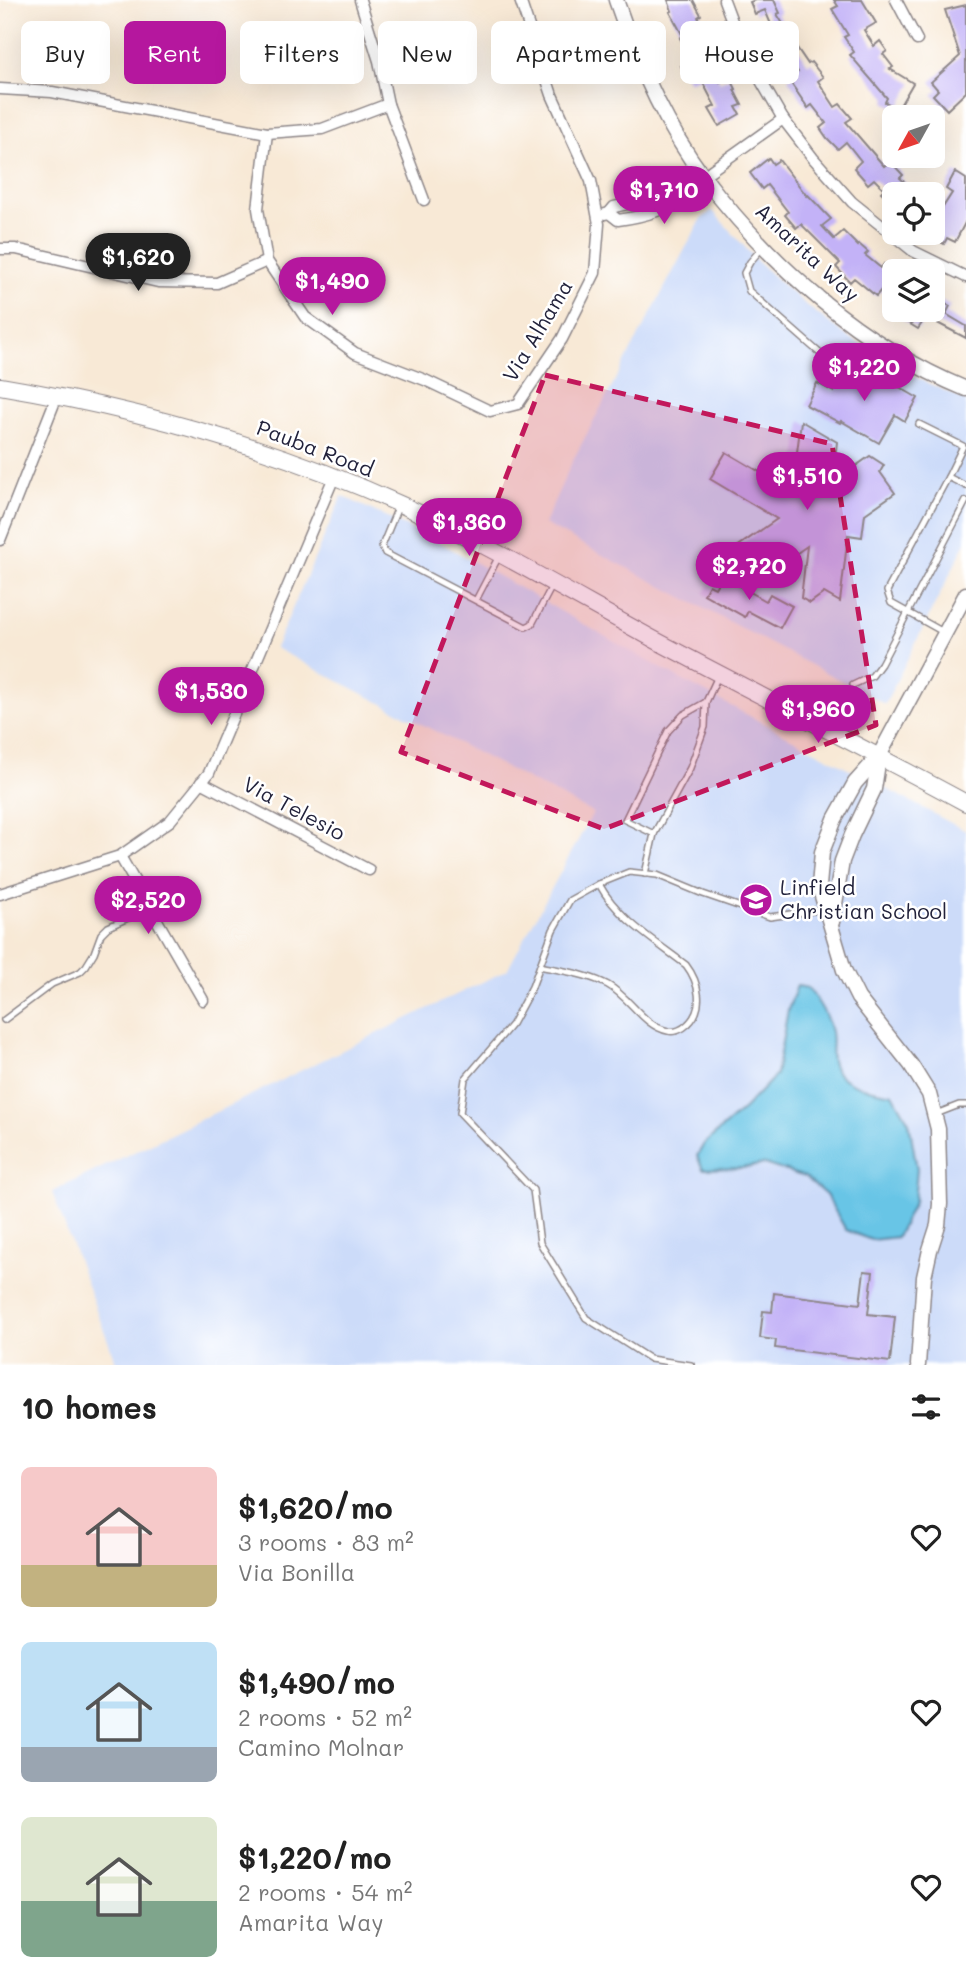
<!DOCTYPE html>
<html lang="en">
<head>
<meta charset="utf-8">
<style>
  :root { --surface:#fff; --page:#f2f2f2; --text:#222; --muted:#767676; --accent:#b5179e }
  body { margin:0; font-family:Mali,sans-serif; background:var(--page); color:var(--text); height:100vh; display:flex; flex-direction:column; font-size:26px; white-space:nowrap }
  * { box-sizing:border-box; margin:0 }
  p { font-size:23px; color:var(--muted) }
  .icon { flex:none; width:38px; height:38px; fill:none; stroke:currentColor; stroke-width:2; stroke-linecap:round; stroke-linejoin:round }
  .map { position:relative; height:1365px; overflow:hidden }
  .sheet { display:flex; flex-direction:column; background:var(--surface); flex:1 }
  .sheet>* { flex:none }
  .guide { position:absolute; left:21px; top:21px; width:924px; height:63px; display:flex; gap:14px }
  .needle { width:46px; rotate:230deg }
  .fabs { position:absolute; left:882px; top:105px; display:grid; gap:14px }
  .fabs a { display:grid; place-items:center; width:63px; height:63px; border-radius:10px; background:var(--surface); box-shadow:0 7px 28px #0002; font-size:35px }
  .price { position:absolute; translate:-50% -60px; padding:0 16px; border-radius:24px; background:var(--accent); color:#fff; font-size:23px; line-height:46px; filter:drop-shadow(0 2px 4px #0008) }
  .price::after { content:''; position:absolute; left:50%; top:42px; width:21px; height:16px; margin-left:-10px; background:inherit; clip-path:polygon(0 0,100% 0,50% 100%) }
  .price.on { background:#222; color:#fff }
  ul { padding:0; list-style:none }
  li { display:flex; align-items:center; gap:21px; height:175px; padding:0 21px }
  li span { display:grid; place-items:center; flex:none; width:196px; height:140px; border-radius:10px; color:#555 }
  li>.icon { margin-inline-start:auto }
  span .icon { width:84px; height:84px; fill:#fffc; stroke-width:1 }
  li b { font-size:30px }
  h2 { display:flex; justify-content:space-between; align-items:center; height:84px; padding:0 21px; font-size:30px }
  .pill { padding:0 24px; border-radius:10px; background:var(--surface); box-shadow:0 7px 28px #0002; font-size:24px; line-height:63px }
  .pill.on { background:var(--accent); color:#fff }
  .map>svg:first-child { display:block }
  .built { fill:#ccdbf9 }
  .water { fill:#68c5e6; stroke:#457490; stroke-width:2 }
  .building { fill:#c3b2f7 }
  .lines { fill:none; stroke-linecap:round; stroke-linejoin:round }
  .service-casing { stroke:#8d8688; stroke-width:8 }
  .minor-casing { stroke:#8d8688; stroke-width:13 }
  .tertiary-casing { stroke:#8d8688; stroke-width:17 }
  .secondary-casing { stroke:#8d8688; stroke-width:18 }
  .service { stroke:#fff; stroke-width:5 }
  .minor { stroke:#fff; stroke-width:10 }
  .tertiary { stroke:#fff; stroke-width:14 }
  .secondary { stroke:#fff; stroke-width:16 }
  .marked { fill:#c2185b; fill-opacity:0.2; stroke:#c2185b; stroke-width:5; stroke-dasharray:14 9; stroke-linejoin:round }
  .labels { text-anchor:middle; stroke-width:5; stroke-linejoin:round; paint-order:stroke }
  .street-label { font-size:21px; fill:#22223b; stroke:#fff }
  .poi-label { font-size:21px; fill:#22223b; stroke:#fff; text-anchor:start }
</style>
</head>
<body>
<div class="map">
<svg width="966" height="1365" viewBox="0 0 966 1365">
  <rect width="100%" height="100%" fill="#fff"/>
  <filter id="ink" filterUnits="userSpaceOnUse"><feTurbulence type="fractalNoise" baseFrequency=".0143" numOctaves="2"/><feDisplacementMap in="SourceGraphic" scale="14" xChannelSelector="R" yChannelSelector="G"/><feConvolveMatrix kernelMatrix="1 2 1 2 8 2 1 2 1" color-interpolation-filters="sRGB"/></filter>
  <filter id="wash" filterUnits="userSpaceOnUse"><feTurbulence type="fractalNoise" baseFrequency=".00686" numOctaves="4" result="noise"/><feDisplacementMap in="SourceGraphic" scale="28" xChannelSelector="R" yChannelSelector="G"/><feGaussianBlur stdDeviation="1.57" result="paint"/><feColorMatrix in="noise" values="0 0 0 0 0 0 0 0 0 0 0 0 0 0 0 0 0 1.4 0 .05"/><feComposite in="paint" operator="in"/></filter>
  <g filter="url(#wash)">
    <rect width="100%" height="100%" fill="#f8e9d6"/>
    <g class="built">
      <polygon points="712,210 759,263 806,305 847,336 907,373 966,401 966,542 885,704 544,524 573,460 701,219"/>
      <polygon points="342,496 439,542 680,679 966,831 966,1365 117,1365 52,1192 507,970 593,813 275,648"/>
    </g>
    <path class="water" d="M 797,986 L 808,988 C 818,1001 828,1016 831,1032 C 833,1042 830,1051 832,1061 C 837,1086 872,1090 893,1094 L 909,1122 L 917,1169 L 914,1202 L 897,1237 L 871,1240 L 846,1230 L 826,1195 L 805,1177 L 764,1164 L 742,1168 L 703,1169 L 697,1156 L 704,1144 L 745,1108 L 776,1075 L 788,1010 Z"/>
    <g id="blocks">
      <g class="building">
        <polygon points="668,0 693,0 701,15 698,17 720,60 711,64 720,82 730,77 736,89 734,90 742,105 736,107 740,114 719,126 709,109 715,106 700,77 689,82 681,66 693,60 680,38 683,36 670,12 672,11"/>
        <polygon points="755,0 774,0 780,13 777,14 790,35 789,36 808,64 811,62 823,77 818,81 835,107 840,104 852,118 846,122 884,166 890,161 903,175 900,178 918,194 894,194 894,204 881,192 884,189 874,179 868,184 854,168 861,161 846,142 838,149 827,138 820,128 826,123 812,105 808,108 788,79 798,72 788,57 779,63 763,35 773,29 765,10 755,14 750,2"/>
        <polygon points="834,0 862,0 876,23 864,30 874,46 880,41 887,51 883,54 893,67 890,69 913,83 898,109 885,102 887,98 850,55 854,52 844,37 848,35 832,9 838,6"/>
        <polygon points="966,5 966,92 947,110 933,95 938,90 931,82 960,56 945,10"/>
        <polygon points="769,158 773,164 779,160 807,196 808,195 831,219 822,226 834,239 843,231 858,246 859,244 868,252 865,255 881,268 884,264 894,272 894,299 881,290 876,296 854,278 850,282 836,267 840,263 801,224 796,228 785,215 788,212 767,185 762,189 750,173"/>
        <polygon points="955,172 966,179 966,221 955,242 947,238 944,244 933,238 933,216 936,218 952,193 946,189"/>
        <polygon points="933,297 950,306 946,314 966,326 966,338 926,317 918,329 902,319 909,310 933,310"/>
        <polygon points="848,367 858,373 861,369 871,375 873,372 918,398 905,421 895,415 879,443 841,421 840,423 806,405 817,383 834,392"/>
        <polygon points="801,421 837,442 832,483 870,456 884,465 880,472 895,493 865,514 862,537 848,535 840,602 824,593 810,603 801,598 807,546 764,576 727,554 777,519 710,479 726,452 792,491"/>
        <polygon points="722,576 766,601 770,594 792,606 780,628 748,611 745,617 704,594 709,585 715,588"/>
        <polygon points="864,1271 873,1272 868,1314 895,1317 890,1362 775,1348 776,1340 760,1338 763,1311 772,1312 774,1293 860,1304"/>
      </g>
    </g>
  </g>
  <g filter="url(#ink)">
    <use href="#blocks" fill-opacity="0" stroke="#8d8688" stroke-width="2"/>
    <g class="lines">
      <defs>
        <g id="service">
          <polyline points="762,248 750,262 744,273 749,291 823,356 844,357 871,341"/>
          <polyline points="919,424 963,446 948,477"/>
          <polyline points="398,507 382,546 385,553 526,627 532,624 552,586"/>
          <polyline points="476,600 499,556"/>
          <polyline points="945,633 891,603 887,591 948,477 966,486"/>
          <polyline points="853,685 872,676 881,664 966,501"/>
          <polyline points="654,834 625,820 668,731 683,715 706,702"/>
          <polyline points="645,874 654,834 690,768 705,727 706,702 718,676"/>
          <path d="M 540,966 C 562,971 588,974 608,985 C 631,998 643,1026 668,1031 C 675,1033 683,1029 688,1024 C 705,1008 699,982 686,965 C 655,941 618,919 599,884"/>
          <polyline points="4,1020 52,984 80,972 86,966 94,953 101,934 108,927 150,908"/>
          <polyline points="936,1114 959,1105 966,1105"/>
          <polyline points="691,1365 650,1359 586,1318 540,1243 533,1190 460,1113 465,1079 512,1024 532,987 553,930 570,900 599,884 629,872 657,875 703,894 770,917 825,909"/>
        </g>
        <g id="minor">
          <polyline points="360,0 379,61 388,104 424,200"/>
          <polyline points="724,0 742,48 783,119 813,158 852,202 913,251 966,277"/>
          <polyline points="896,0 917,40"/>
          <polyline points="0,89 52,92 267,133 322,129 388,104"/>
          <polyline points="267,133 258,209 267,261 305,317 355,353 425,380 490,411 518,404 562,339 595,273 599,224 591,181 552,95 520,0"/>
          <path d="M 609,213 L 618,220 C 649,216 666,209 692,193 L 691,185 L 703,176 L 783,119"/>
          <polyline points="605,214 609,213 614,207 636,202 661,194 685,182 691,185"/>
          <polyline points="0,249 16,249 158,282 217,283 267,261"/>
          <polyline points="0,540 57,396"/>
          <polyline points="201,782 369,870"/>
          <polyline points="120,856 203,1000"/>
          <polyline points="0,894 120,856 170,821 209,773 334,477"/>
        </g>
        <g id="tertiary">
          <path d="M 616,0 C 637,62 664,124 703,176 C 771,266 862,346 966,389"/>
          <polyline points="832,922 842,861 852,835 874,789 879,757"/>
          <polyline points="918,1365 924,1277 930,1250 938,1225 940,1204 938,1129 929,1094 911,1065 858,998 844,970 819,886 822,852 835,819 855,783 879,756 966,594"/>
        </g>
        <path id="secondary" d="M 0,386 C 138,409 274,447 402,505 C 489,545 571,594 655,640 C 758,695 863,747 966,803"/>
      </defs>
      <use href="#service" class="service-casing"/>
      <use href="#minor" class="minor-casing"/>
      <use href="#tertiary" class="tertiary-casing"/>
      <use href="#secondary" class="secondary-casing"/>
      <use href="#service" class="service"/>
      <use href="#minor" class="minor"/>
      <use href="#tertiary" class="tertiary"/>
      <use href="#secondary" class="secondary"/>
    </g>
  </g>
  <path class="marked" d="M 545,375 L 832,444 L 876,725 L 604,829 L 401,752 Z"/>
  <defs>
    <symbol id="school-disc" viewBox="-11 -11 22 22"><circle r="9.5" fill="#b5179e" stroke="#fff"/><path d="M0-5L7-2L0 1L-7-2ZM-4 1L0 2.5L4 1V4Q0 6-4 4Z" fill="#fff"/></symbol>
  </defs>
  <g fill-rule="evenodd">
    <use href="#school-disc" x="737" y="881" width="38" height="38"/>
  </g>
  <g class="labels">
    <g class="street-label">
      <text transform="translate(807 253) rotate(43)" y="7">Amarita Way</text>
      <text transform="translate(538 331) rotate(-59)" y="7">Via Alhama</text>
      <text transform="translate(315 449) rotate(21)" y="7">Pauba Road</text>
      <text transform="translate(294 809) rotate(28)" y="7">Via Telesio</text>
    </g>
    <g class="poi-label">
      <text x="780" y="895">Linfield<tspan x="780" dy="24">Christian School</tspan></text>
    </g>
  </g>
</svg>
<div class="fabs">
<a><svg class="needle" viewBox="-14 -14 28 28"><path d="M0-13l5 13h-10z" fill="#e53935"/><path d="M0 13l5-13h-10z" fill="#767676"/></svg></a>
<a><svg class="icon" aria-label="locate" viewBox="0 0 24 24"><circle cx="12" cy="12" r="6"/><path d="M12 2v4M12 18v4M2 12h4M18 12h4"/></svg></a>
<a><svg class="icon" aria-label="layers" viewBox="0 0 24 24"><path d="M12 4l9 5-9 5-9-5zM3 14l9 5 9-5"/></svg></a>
</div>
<b class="price" style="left:664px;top:226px">$1,710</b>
<b class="price on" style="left:138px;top:293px">$1,620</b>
<b class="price" style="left:332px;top:317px">$1,490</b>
<b class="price" style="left:864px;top:403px">$1,220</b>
<b class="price" style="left:807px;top:512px">$1,510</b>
<b class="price" style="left:469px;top:558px">$1,360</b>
<b class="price" style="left:749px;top:602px">$2,720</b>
<b class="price" style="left:211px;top:727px">$1,530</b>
<b class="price" style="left:818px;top:745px">$1,960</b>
<b class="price" style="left:148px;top:936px">$2,520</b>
<div class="guide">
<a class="pill">Buy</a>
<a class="pill on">Rent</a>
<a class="pill">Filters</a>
<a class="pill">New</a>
<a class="pill">Apartment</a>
<a class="pill">House</a>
</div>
</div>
<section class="sheet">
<h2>10 homes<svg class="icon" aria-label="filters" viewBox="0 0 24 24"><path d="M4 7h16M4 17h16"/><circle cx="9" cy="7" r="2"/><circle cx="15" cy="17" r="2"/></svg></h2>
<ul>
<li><span style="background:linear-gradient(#f6c9c9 70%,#c2b280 0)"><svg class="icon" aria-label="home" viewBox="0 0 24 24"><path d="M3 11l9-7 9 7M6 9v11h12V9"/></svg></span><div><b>$1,620/mo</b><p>3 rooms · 83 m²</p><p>Via Bonilla</p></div><svg class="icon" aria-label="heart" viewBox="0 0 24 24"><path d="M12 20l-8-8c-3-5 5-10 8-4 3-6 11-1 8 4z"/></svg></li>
<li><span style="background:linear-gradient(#bfe0f5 75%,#9aa5b1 0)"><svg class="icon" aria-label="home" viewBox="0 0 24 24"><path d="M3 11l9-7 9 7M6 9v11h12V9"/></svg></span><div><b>$1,490/mo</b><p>2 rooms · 52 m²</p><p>Camino Molnar</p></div><svg class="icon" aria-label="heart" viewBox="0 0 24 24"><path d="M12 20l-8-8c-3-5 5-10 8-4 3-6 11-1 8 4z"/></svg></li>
<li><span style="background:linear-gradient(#dfe7d0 60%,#7fa58c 0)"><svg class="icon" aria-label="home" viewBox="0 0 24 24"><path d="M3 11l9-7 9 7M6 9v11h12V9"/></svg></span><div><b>$1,220/mo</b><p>2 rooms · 54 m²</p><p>Amarita Way</p></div><svg class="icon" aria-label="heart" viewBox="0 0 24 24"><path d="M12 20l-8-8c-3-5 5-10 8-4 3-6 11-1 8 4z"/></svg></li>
</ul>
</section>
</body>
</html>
